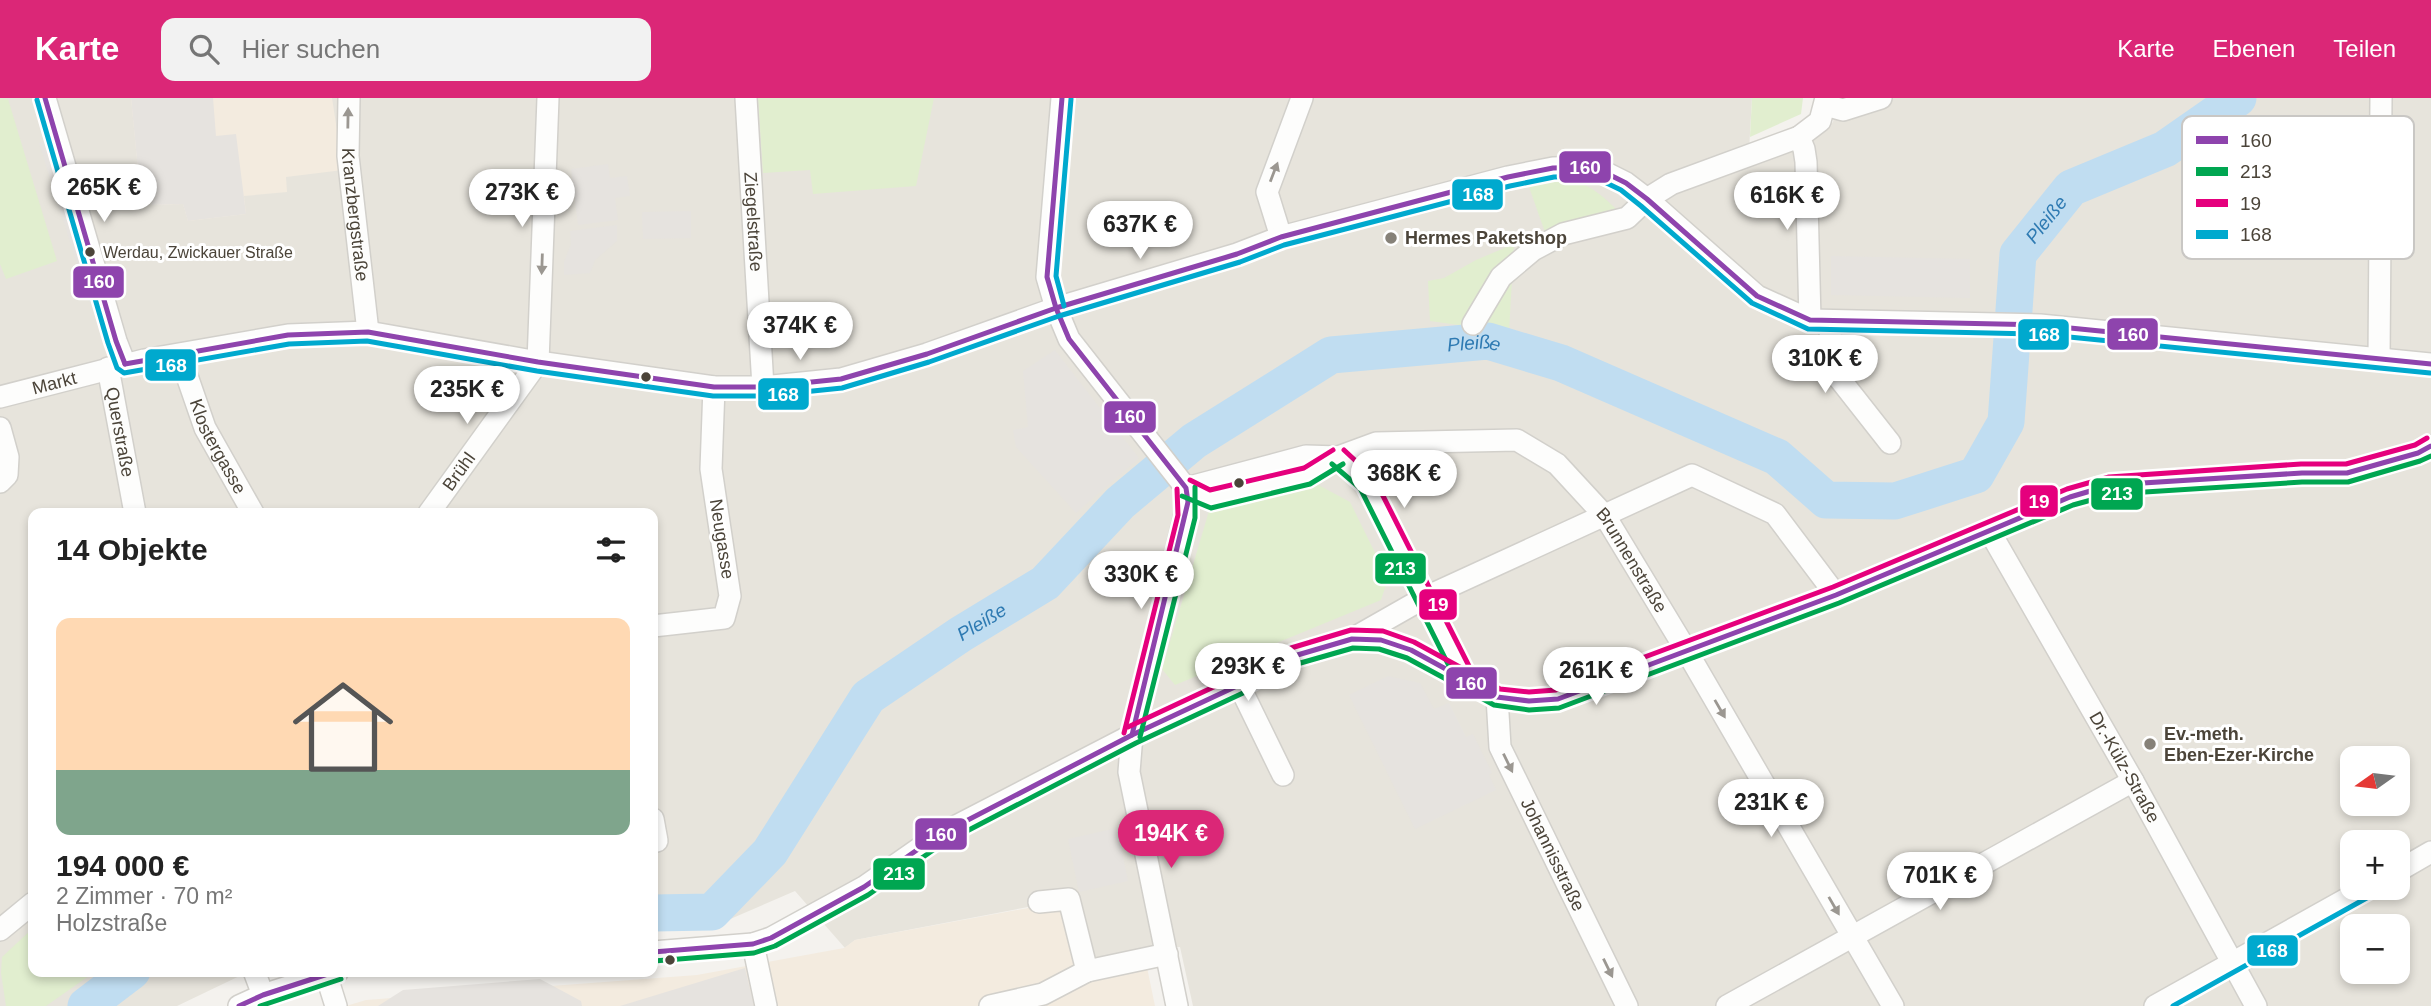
<!DOCTYPE html>
<html lang="de">
<head>
<meta charset="utf-8">
<style>
  :root { --surface:#fff; --page:#f2f2f2; --text:#222; --muted:#767676; --accent:#db2777 }
  body { margin:0; font-family:Arial,sans-serif; background:var(--page); color:var(--text); height:100vh; display:flex; flex-direction:column; font-size:26px; white-space:nowrap }
  * { box-sizing:border-box; margin:0 }
  p { font-size:23px; color:var(--muted) }
  .icon { flex:none; width:38px; height:38px; fill:none; stroke:currentColor; stroke-width:2; stroke-linecap:round; stroke-linejoin:round }
  .map { position:relative; flex:1; overflow:hidden }
  .side { position:absolute; left:28px; top:410px; width:630px; height:469px; display:flex; flex-direction:column; background:var(--surface); border-radius:14px; box-shadow:0 4px 10px #0003 }
  .side>* { flex:none }
  .needle { width:46px; rotate:256deg }
  .tools { position:absolute; left:2340px; top:648px; display:grid; gap:14px }
  .tools a { display:grid; place-items:center; width:70px; height:70px; border-radius:14px; background:var(--surface); box-shadow:0 4px 10px #0003; font-size:35px }
  .price { position:absolute; translate:-50% -60px; padding:0 16px; border-radius:24px; background:#fff; color:#222; font-size:23px; line-height:46px; filter:drop-shadow(0 2px 4px #0008) }
  .price::after { content:''; position:absolute; left:50%; top:42px; width:21px; height:16px; margin-left:-10px; background:inherit; clip-path:polygon(0 0,100% 0,50% 100%) }
  .price.current { background:var(--accent); color:#fff }
  ul { padding:0; list-style:none }
  li { display:grid; align-content:center; gap:14px; height:371px; padding:0 28px }
  li span { display:grid; place-items:center; height:217px; border-radius:14px; color:#555 }
  li>.icon { margin-inline-start:auto }
  span .icon { width:126px; height:126px; fill:#fffc; stroke-width:1 }
  li b { font-size:30px }
  h2 { display:flex; justify-content:space-between; align-items:center; height:84px; padding:0 28px; font-size:30px }
  header { display:flex; align-items:center; gap:42px; box-sizing:border-box; height:98px; padding:0 35px; background:var(--accent); color:#fff }
  header strong { font-size:33px }
  nav { display:flex; gap:38px; margin-inline-start:auto; font-size:24px }
  .search { width:490px; height:63px; background:var(--page); display:flex; align-items:center; gap:18px; box-sizing:border-box; padding:0 24px; border-radius:14px; color:var(--muted); font-size:26px }
  .map>svg:first-child { display:block }
  .residential { fill:#e7e4dc; fill-rule:evenodd }
  .commercial { fill:#f3ebdf }
  .green { fill:#e1eecf }
  .parking { fill:#e6e3df }
  .lines { fill:none; stroke-linecap:round; stroke-linejoin:round }
  .river { stroke:#c0ddf1; stroke-width:37 }
  .minor-casing { stroke:#d2d0cb; stroke-width:24 }
  .minor { stroke:#fdfdfc; stroke-width:21 }
  .bus-1-casing { stroke:#fff; stroke-width:10 }
  .bus-2-casing { stroke:#fff; stroke-width:10 }
  .bus-3-casing { stroke:#fff; stroke-width:10 }
  .bus-4-casing { stroke:#fff; stroke-width:10 }
  .bus-1 { stroke:#8e44ad; stroke-width:5 }
  .bus-2 { stroke:#00a651; stroke-width:5 }
  .bus-3 { stroke:#e5007d; stroke-width:5 }
  .bus-4 { stroke:#00a9ce; stroke-width:5 }
  .oneway { fill:#9b9791 }
  .poi-dot { fill:#868178; stroke:#fff; stroke-width:2.5 }
  .bus-dot { fill:#4b4439; stroke:#fff; stroke-width:2.5 }
  .labels { text-anchor:middle; stroke-width:6; stroke-linejoin:round; paint-order:stroke }
  .bus-label { font-size:16px; fill:#4b4439; stroke:#fff; text-anchor:start }
  .street-label { font-size:18px; fill:#4b4439; stroke:#fff }
  .poi-label { font-size:18px; font-weight:bold; fill:#4b4439; stroke:#fff; text-anchor:start }
  .water-label { font-size:19px; font-style:italic; fill:#2e7ab2; stroke:#fff }
  .key { fill:#fff; stroke:#c9c7c4; stroke-width:2 }
  .key-label { font-size:19px; fill:#4b4439 }
  .line-badge { stroke:#fff; stroke-width:2.5 }
  .badge-label { font-size:19px; text-anchor:middle; font-weight:bold; fill:#fff }
</style>
</head>
<body>
<header>
<strong>Karte</strong>
<div class="search"><svg class="icon" aria-label="search" viewBox="0 0 24 24"><circle cx="10" cy="10" r="6"/><path d="M15 15l6 6"/></svg>Hier suchen</div>
<nav><a>Karte</a><a>Ebenen</a><a>Teilen</a></nav>
</header>
<div class="map">
<svg width="2431" height="908" viewBox="0 0 2431 908">
  <rect width="100%" height="100%" fill="#f4f2ee"/>
  <path class="residential" d="M 0,0 L 1752,0 L 1748,70 L 1815,41 L 1833,24 L 1838,0 L 2431,0 L 2431,908 L 1193,908 L 1180,849 L 1143,850 L 1102,862 L 1078,859 L 1028,809 L 855,842 L 845,850 L 795,793 L 714,828 L 653,832 L 653,415 L 33,415 L 33,873 L 250,873 L 177,908 L 0,908 ZM 2352,660 L 2398,660 L 2398,705 L 2352,705 ZM 2352,744 L 2398,744 L 2398,789 L 2352,789 ZM 2352,828 L 2398,828 L 2398,873 L 2352,873 Z"/>
  <g class="commercial">
    <polygon points="131,0 332,0 343,72 286,79 287,94 244,98 246,116 188,123 183,106 152,107 138,72"/>
    <polygon points="1066,803 1079,859 1102,862 1143,850 1155,908 346,908 366,902 697,877 844,850 855,842"/>
  </g>
  <g class="green">
    <polygon points="0,0 8,1 57,163 6,181 0,166"/>
    <polygon points="758,0 934,0 916,88 813,96 810,72 763,75"/>
    <polygon points="1752,0 1803,0 1801,16 1750,39"/>
    <path d="M 1557,79 C 1587,83 1601,96 1621,116 L 1547,140 L 1528,86 Z"/>
    <polygon points="1514,146 1509,234 1430,223 1428,183 1444,180 1476,162"/>
    <polygon points="1313,384 1350,404 1388,481 1381,502 1175,587 1162,571 1209,413"/>
    <polygon points="33,830 33,873 96,873 46,908 6,908 1,875 2,859"/>
  </g>
  <g class="parking">
    <polygon points="131,0 213,0 216,38 236,36 246,116 188,123 183,106 152,107 138,72"/>
    <polygon points="48,41 97,201 89,204 39,45"/>
    <polygon points="608,66 610,80 627,78 630,98 615,100 618,122 578,127 571,71"/>
    <polygon points="691,113 691,140 643,141 642,114"/>
    <polygon points="617,127 617,143 595,162 590,175 564,177 564,164 571,146 570,133"/>
    <polygon points="1831,158 1970,161 1970,200 1831,197"/>
    <polygon points="1055,252 1139,360 1076,415 1016,349 1013,332 1028,329 1023,273"/>
    <polygon points="1388,578 1420,585 1434,611 1449,605 1466,639 1473,636 1492,675 1489,677 1496,692 1415,731 1349,597"/>
    <polygon points="1117,730 1128,783 1079,794 1068,741"/>
    <polygon points="745,870 754,908 620,908"/>
    <polygon points="540,881 581,903 582,908 378,908 403,892"/>
  </g>
  <g class="lines">
    <g class="river">
      <path id="s1" d="M 653,815 L 712,814 L 770,754 L 868,599 L 961,536 L 1045,485 L 1120,405 L 1194,343 L 1331,257 L 1488,243 L 1561,265 L 1777,359 L 1826,402 L 1895,403 L 1976,377 L 2006,324 L 2018,156 L 2071,90 L 2165,51 L 2238,0"/>
      <polyline points="86,908 132,873"/>
    </g>
    <defs>
      <g id="minor">
        <polyline points="45,0 116,243 125,266"/>
        <path id="s2" d="M 349,0 L 348,58 L 368,234"/>
        <path id="s3" d="M 746,0 L 763,289"/>
        <polyline points="1062,0 1047,179 1056,210 1069,241 1186,390 1188,404 1132,637 1129,674 1177,908"/>
        <polyline points="1825,7 1843,12 1881,0"/>
        <polyline points="1799,39 1804,51 1806,64 1810,222"/>
        <polyline points="1281,139 1267,94 1302,0"/>
        <polyline points="1830,223 1831,270 1890,345"/>
        <polyline points="1473,226 1501,179 1533,152 1563,136 1627,120 1647,101 1671,86 1799,39 1820,23 1826,0"/>
        <polyline points="2379,262 2381,0"/>
        <polyline points="538,264 548,0"/>
        <path id="s4" d="M 108,270 L 135,415"/>
        <path id="s5" d="M 187,278 L 205,330 L 253,415"/>
        <path id="s6" d="M 0,299 L 144,262 L 288,237 L 368,234 L 538,264 L 714,289 L 763,289 L 841,281 L 927,256 L 1056,210 L 1237,156 L 1281,139 L 1508,79 L 1553,70 L 1594,69 L 1626,85 L 1647,101 L 1757,198 L 1810,222 L 2040,227 L 2431,266"/>
        <polyline points="0,330 8,359 7,377 0,384"/>
        <path id="s7" d="M 1186,390 L 1209,401 L 1307,378 L 1338,359 L 1376,345 L 1517,342 L 1557,366 L 1605,418 L 1686,552 L 1893,908"/>
        <polyline points="1186,390 1306,358 1338,359 1367,385 1465,580"/>
        <path id="s8" d="M 429,415 L 538,264"/>
        <path id="s9" d="M 1990,434 L 2133,683 L 2256,908"/>
        <polyline points="653,528 724,520 730,498 711,371 714,289"/>
        <polyline points="1352,541 1424,500 1692,377 1775,416 1836,497"/>
        <polyline points="1239,587 1283,677"/>
        <path id="s10" d="M 1497,599 L 1500,649 L 1627,908"/>
        <polyline points="653,721 657,743"/>
        <polyline points="2398,773 2431,754"/>
        <polyline points="1039,804 1069,801 1087,873"/>
        <polyline points="0,832 33,805"/>
        <polyline points="753,846 766,908"/>
        <polyline points="653,854 753,846 771,840 864,789 937,738 1132,637 1239,587 1294,558 1352,541 1381,542 1411,552 1497,599 1529,603 1558,601 1836,497 2070,399 2111,387 2302,375 2347,375 2418,355 2431,348"/>
        <polyline points="254,873 263,897"/>
        <polyline points="326,876 336,908"/>
        <polyline points="239,908 263,897 338,873"/>
        <polyline points="990,908 1043,896 1087,873 1167,856"/>
        <polyline points="1727,908 2133,683"/>
        <polyline points="2155,908 2368,789"/>
      </g>
    </defs>
    <use href="#minor" class="minor-casing"/>
    <use href="#minor" class="minor"/>
    <defs>
      <g id="bus-1">
        <polyline points="45,0 116,243 125,266"/>
        <polyline points="1062,0 1047,179 1056,210 1069,241 1186,390 1188,404 1132,637"/>
        <polyline points="125,266 288,237 368,234 538,264 714,289 763,289 841,281 927,256 1056,210 1237,156 1281,139 1508,79 1553,70 1594,69 1626,85 1647,101 1757,198 1810,222 2040,227 2431,266"/>
        <polyline points="653,854 753,846 771,840 864,789 937,738 1132,637 1239,587 1294,558 1352,541 1381,542 1411,552 1497,599 1529,603 1558,601 1836,497 2070,399 2111,387 2302,375 2347,375 2418,355 2431,348"/>
        <polyline points="239,908 263,897 337,873"/>
      </g>
      <g id="bus-2">
        <polyline points="1332,366 1360,390 1457,584"/>
        <polyline points="1182,398 1211,410 1310,386 1343,366"/>
        <polyline points="1140,639 1195,420 1195,389"/>
        <polyline points="654,863 754,855 775,848 868,797 942,746 1136,645 1243,595 1297,566 1353,550 1379,551 1407,560 1494,607 1529,612 1559,610 1839,505 2073,407 2113,396 2302,384 2348,384 2420,363 2431,358"/>
        <polyline points="260,908 341,881"/>
      </g>
      <g id="bus-3">
        <polyline points="1344,352 1374,380 1473,576"/>
        <polyline points="1190,382 1210,392 1304,370 1333,352"/>
        <polyline points="1128,629 1235,579 1291,550 1351,532 1383,533 1414,544 1500,591 1529,594 1556,592 1833,489 2067,391 2109,379 2301,366 2346,366 2415,347 2427,340"/>
        <polyline points="1124,635 1178,417 1177,391"/>
      </g>
      <g id="bus-4">
        <polyline points="37,2 108,245 117,270 124,275 289,246 367,243 537,273 713,298 764,298 842,290 929,264 1059,218 1240,164 1284,147 1510,88 1554,79 1592,78 1621,92 1641,108 1752,205 1808,231 2039,236 2430,275"/>
        <polyline points="1064,208 1056,178 1071,1"/>
        <polyline points="2173,908 2372,797"/>
      </g>
    </defs>
    <use href="#bus-1" class="bus-1-casing"/>
    <use href="#bus-2" class="bus-2-casing"/>
    <use href="#bus-3" class="bus-3-casing"/>
    <use href="#bus-4" class="bus-4-casing"/>
    <use href="#bus-1" class="bus-1"/>
    <use href="#bus-2" class="bus-2"/>
    <use href="#bus-3" class="bus-3"/>
    <use href="#bus-4" class="bus-4"/>
  </g>
  <defs><path id="oneway-solid" d="M-6-.8H1V-3.2L6.5 0L1 3.2V.8H-6Z" transform="scale(1.75)"/></defs>
  <g class="oneway">
    <use href="#oneway-solid" transform="translate(348 20) rotate(-89)"/>
    <use href="#oneway-solid" transform="translate(1274 74) rotate(-69)"/>
    <use href="#oneway-solid" transform="translate(542 166) rotate(92)"/>
    <use href="#oneway-solid" transform="translate(1720 611) rotate(60)"/>
    <use href="#oneway-solid" transform="translate(1508 665) rotate(64)"/>
    <use href="#oneway-solid" transform="translate(1834 808) rotate(60)"/>
    <use href="#oneway-solid" transform="translate(1608 870) rotate(64)"/>
  </g>
  <g class="poi-dot">
    <circle cx="1391" cy="140" r="7"/>
    <circle cx="2150" cy="646" r="7"/>
  </g>
  <g class="bus-dot">
    <circle cx="90" cy="154" r="6"/>
    <circle cx="646" cy="279" r="6"/>
    <circle cx="1239" cy="385" r="6"/>
    <circle cx="670" cy="862" r="6"/>
  </g>
  <g class="labels">
    <g class="bus-label">
      <text x="103" y="160">Werdau, Zwickauer Straße</text>
    </g>
    <g class="street-label">
      <text dy="6" stroke="none"><textPath href="#s2" startOffset="117">Kranzbergstraße</textPath></text>
      <text dy="6" stroke="none"><textPath href="#s3" startOffset="124">Ziegelstraße</textPath></text>
      <text dy="6" stroke="none"><textPath href="#s6" startOffset="56">Markt</textPath></text>
      <text dy="6" stroke="none"><textPath href="#s4" startOffset="65">Querstraße</textPath></text>
      <text dy="6" stroke="none"><textPath href="#s5" startOffset="77">Klostergasse</textPath></text>
      <text dy="6" stroke="none"><textPath href="#s8" startOffset="51">Brühl</textPath></text>
      <text transform="translate(722 441) rotate(81)" y="6">Neugasse</text>
      <text dy="6" stroke="none"><textPath href="#s7" startOffset="513">Brunnenstraße</textPath></text>
      <text dy="6" stroke="none"><textPath href="#s9" startOffset="271">Dr.-Külz-Straße</textPath></text>
      <text dy="6" stroke="none"><textPath href="#s10" startOffset="170">Johannisstraße</textPath></text>
    </g>
    <g class="poi-label">
      <text x="1405" y="146">Hermes Paketshop</text>
      <text x="2164" y="642">Ev.-meth.<tspan x="2164" dy="21">Eben-Ezer-Kirche</tspan></text>
    </g>
    <g class="water-label">
      <text dy="7" stroke="none"><textPath href="#s1" startOffset="1867">Pleiße</textPath></text>
      <text dy="7" stroke="none"><textPath href="#s1" startOffset="1048">Pleiße</textPath></text>
      <text dy="7" stroke="none"><textPath href="#s1" startOffset="462">Pleiße</textPath></text>
    </g>
  </g>
  <rect x="2182" y="18" width="232" height="143" rx="10" class="key"/>
  <rect x="2196" y="38" width="32" height="8" fill="#8e44ad"/>
  <rect x="2196" y="69" width="32" height="9" fill="#00a651"/>
  <rect x="2196" y="101" width="32" height="8" fill="#e5007d"/>
  <rect x="2196" y="132" width="32" height="9" fill="#00a9ce"/>
  <g class="key-label">
    <text x="2240" y="49">160</text>
    <text x="2240" y="80">213</text>
    <text x="2240" y="112">19</text>
    <text x="2240" y="143">168</text>
  </g>
  <g class="line-badge">
    <rect x="1558" y="52" width="54" height="34" rx="7" fill="#8e44ad"/>
    <rect x="1451" y="80" width="53" height="33" rx="7" fill="#00a9ce"/>
    <rect x="72" y="167" width="53" height="34" rx="7" fill="#8e44ad"/>
    <rect x="2106" y="219" width="53" height="34" rx="7" fill="#8e44ad"/>
    <rect x="2017" y="220" width="53" height="33" rx="7" fill="#00a9ce"/>
    <rect x="144" y="250" width="53" height="34" rx="7" fill="#00a9ce"/>
    <rect x="757" y="279" width="53" height="34" rx="7" fill="#00a9ce"/>
    <rect x="1103" y="302" width="54" height="34" rx="7" fill="#8e44ad"/>
    <rect x="2090" y="379" width="54" height="34" rx="7" fill="#00a651"/>
    <rect x="2019" y="386" width="40" height="34" rx="7" fill="#e5007d"/>
    <rect x="1374" y="454" width="53" height="33" rx="7" fill="#00a651"/>
    <rect x="1418" y="490" width="40" height="33" rx="7" fill="#e5007d"/>
    <rect x="1445" y="568" width="53" height="34" rx="7" fill="#8e44ad"/>
    <rect x="914" y="719" width="54" height="34" rx="7" fill="#8e44ad"/>
    <rect x="872" y="759" width="54" height="34" rx="7" fill="#00a651"/>
    <rect x="2246" y="836" width="53" height="33" rx="7" fill="#00a9ce"/>
  </g>
  <g class="badge-label">
    <text x="1585" y="76">160</text>
    <text x="1478" y="103">168</text>
    <text x="99" y="190">160</text>
    <text x="2133" y="243">160</text>
    <text x="2044" y="243">168</text>
    <text x="171" y="274">168</text>
    <text x="783" y="303">168</text>
    <text x="1130" y="325">160</text>
    <text x="2117" y="402">213</text>
    <text x="2039" y="410">19</text>
    <text x="1400" y="477">213</text>
    <text x="1438" y="513">19</text>
    <text x="1471" y="592">160</text>
    <text x="941" y="743">160</text>
    <text x="899" y="782">213</text>
    <text x="2272" y="859">168</text>
  </g>
</svg>
<div class="tools">
<a><svg class="needle" viewBox="-14 -14 28 28"><path d="M0-13l5 13h-10z" fill="#e53935"/><path d="M0 13l5-13h-10z" fill="#767676"/></svg></a>
<a>+</a>
<a>−</a>
</div>
<b class="price" style="left:104px;top:126px">265K €</b>
<b class="price" style="left:522px;top:131px">273K €</b>
<b class="price" style="left:1787px;top:134px">616K €</b>
<b class="price" style="left:1140px;top:163px">637K €</b>
<b class="price" style="left:800px;top:264px">374K €</b>
<b class="price" style="left:1825px;top:297px">310K €</b>
<b class="price" style="left:467px;top:328px">235K €</b>
<b class="price" style="left:1404px;top:412px">368K €</b>
<b class="price" style="left:1141px;top:513px">330K €</b>
<b class="price" style="left:1248px;top:605px">293K €</b>
<b class="price" style="left:1596px;top:609px">261K €</b>
<b class="price" style="left:1771px;top:741px">231K €</b>
<b class="price current" style="left:1171px;top:772px">194K €</b>
<b class="price" style="left:1940px;top:814px">701K €</b>
<section class="side">
<h2>14 Objekte<svg class="icon" aria-label="filters" viewBox="0 0 24 24"><path d="M4 7h16M4 17h16"/><circle cx="9" cy="7" r="2"/><circle cx="15" cy="17" r="2"/></svg></h2>
<ul>
<li><span style="background:linear-gradient(#ffd9b3 70%,#7fa58c 0)"><svg class="icon" aria-label="home" viewBox="0 0 24 24"><path d="M3 11l9-7 9 7M6 9v11h12V9"/></svg></span><div><b>194 000 €</b><p>2 Zimmer · 70 m²</p><p>Holzstraße</p></div></li>
</ul>
</section>
</div>
</body>
</html>
